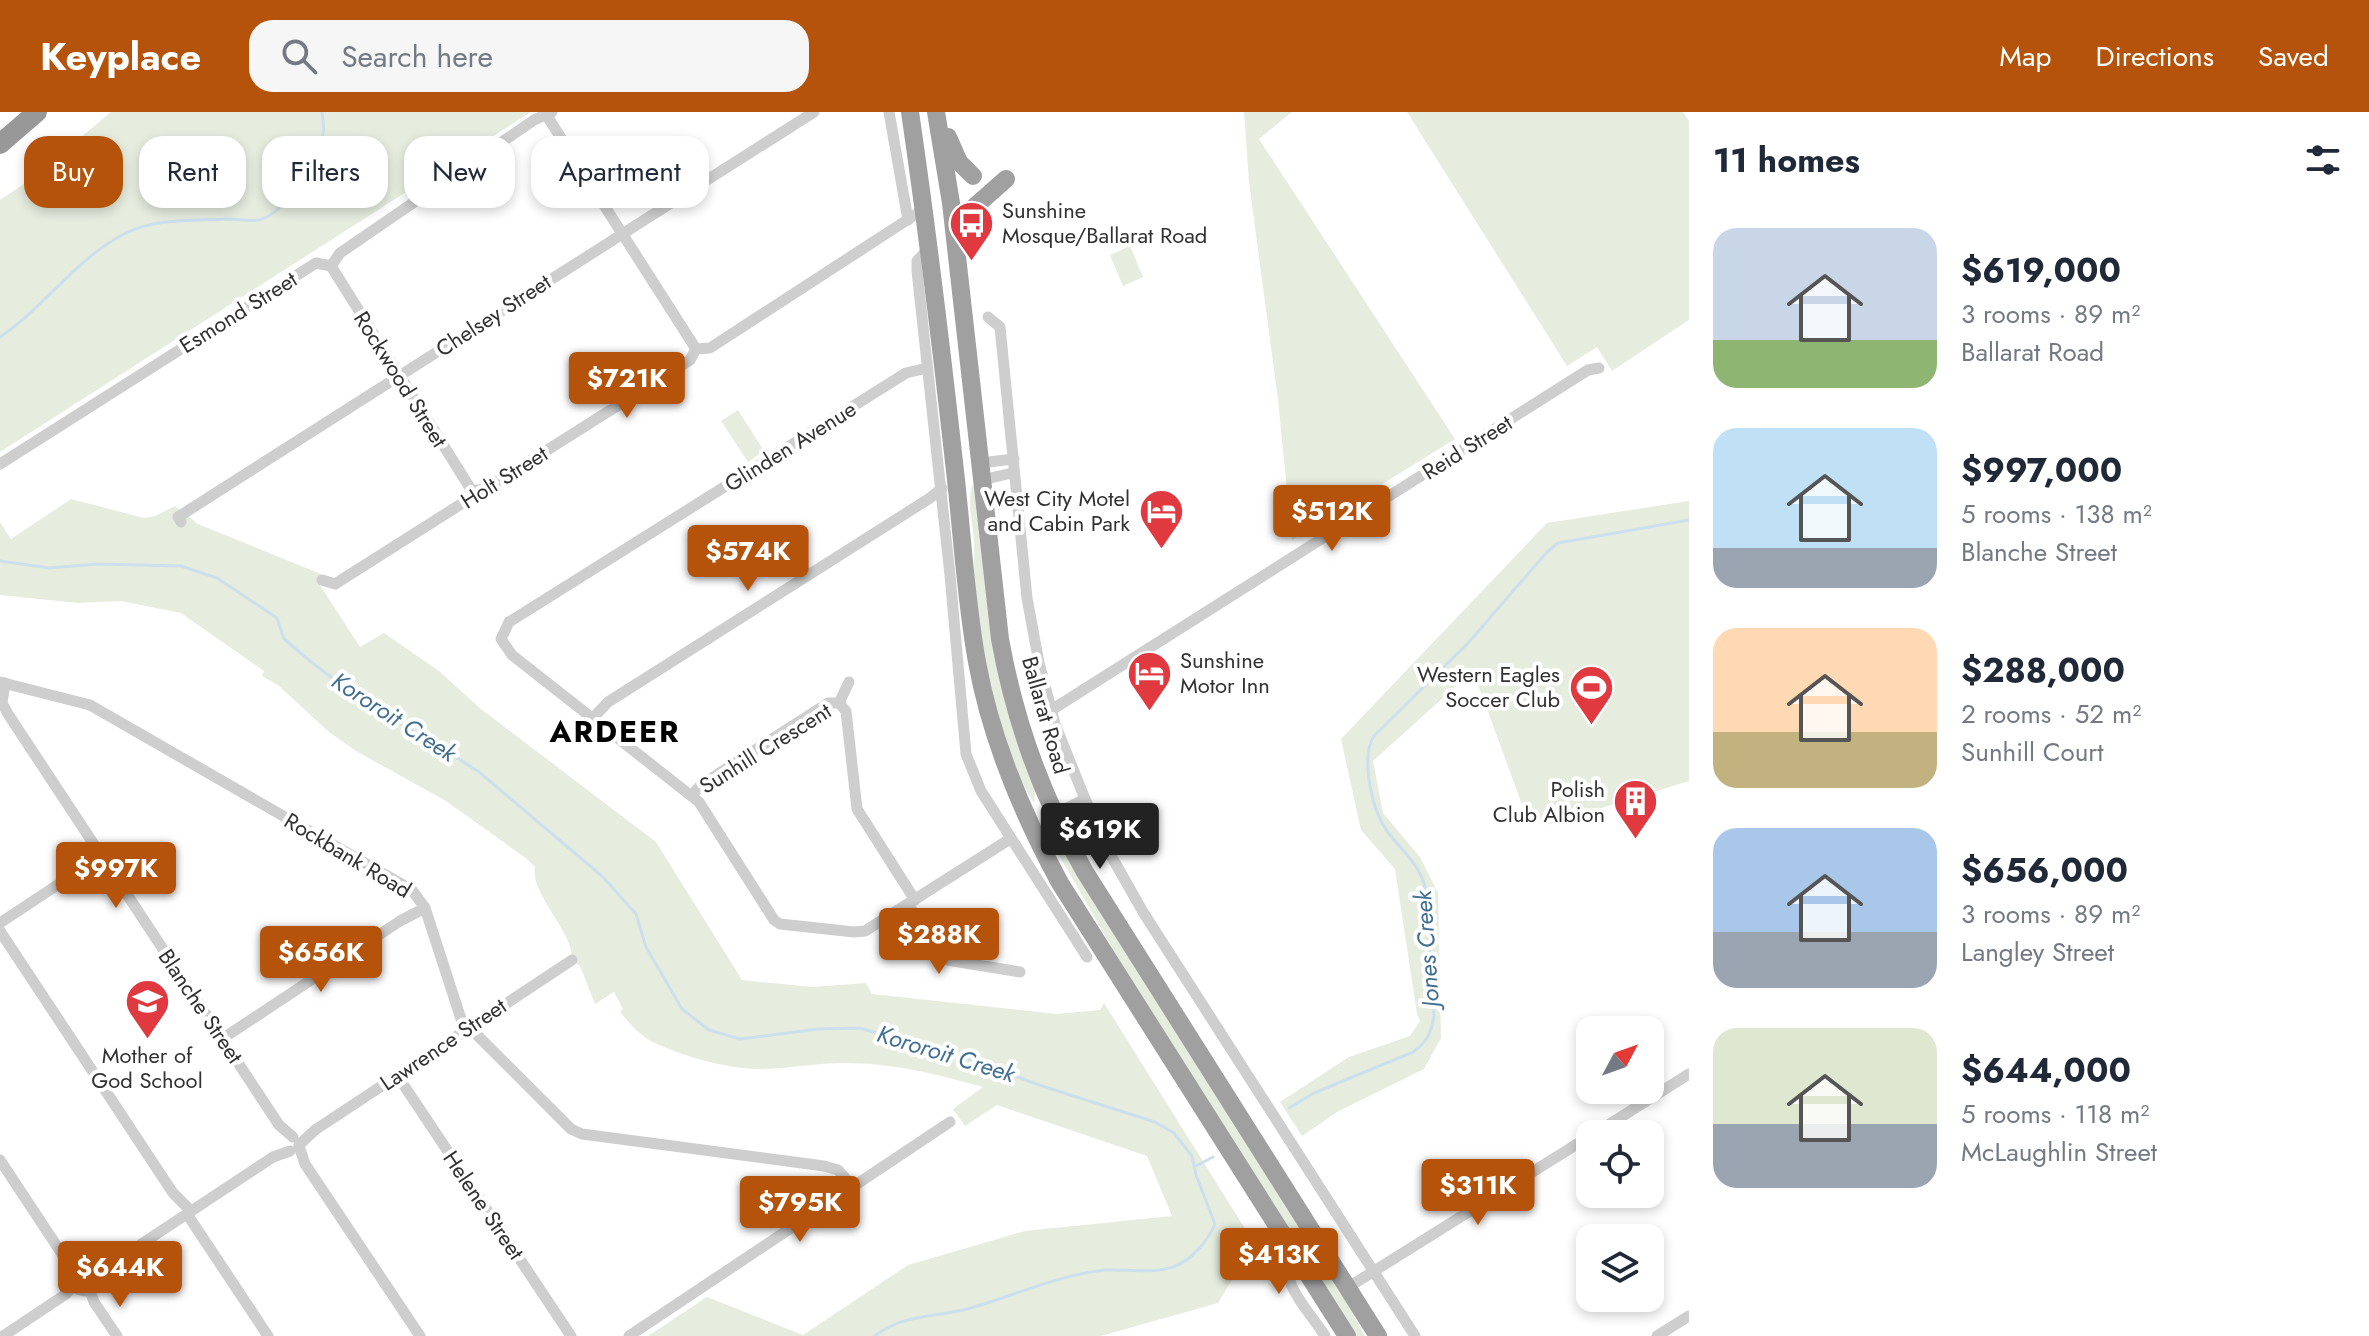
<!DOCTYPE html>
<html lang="en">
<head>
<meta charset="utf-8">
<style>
  :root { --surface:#fff; --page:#f6f6f7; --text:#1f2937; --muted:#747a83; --accent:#b45309 }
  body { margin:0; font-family:Jost,sans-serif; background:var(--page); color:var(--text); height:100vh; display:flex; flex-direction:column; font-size:30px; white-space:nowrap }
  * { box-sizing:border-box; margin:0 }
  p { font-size:26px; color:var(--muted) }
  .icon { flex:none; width:44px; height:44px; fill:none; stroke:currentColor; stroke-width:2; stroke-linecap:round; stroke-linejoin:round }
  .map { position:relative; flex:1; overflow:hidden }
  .details { display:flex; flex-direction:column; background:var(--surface); width:680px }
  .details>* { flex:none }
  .banner { position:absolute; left:24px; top:24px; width:760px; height:72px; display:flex; gap:16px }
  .needle { width:52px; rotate:49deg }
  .controls { position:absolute; left:1576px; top:904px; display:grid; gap:16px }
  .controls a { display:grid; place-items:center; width:88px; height:88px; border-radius:16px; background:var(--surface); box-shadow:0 4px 12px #0003; font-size:40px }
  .price { position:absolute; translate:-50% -68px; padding:0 18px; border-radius:8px; background:var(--accent); color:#fff; font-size:26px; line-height:52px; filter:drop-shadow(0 2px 4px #0008) }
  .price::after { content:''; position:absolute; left:50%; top:48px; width:24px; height:18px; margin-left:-12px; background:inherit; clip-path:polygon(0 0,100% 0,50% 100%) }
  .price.current { background:#222; color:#fff }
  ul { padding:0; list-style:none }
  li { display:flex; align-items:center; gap:24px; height:200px; padding:0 24px }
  li span { display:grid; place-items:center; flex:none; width:224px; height:160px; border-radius:24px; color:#555 }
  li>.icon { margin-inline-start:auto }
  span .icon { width:96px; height:96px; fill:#fffc; stroke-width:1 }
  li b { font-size:34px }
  h2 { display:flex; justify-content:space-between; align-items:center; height:96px; padding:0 24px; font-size:34px }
  .chip { padding:0 28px; border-radius:24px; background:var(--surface); box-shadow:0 4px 12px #0003; font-size:28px; line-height:72px }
  .chip.current { background:var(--accent); color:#fff }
  header { display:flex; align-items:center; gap:48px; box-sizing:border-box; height:112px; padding:0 40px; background:var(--accent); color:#fff }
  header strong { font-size:38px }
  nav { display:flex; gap:44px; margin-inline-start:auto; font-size:28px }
  .search { width:560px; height:72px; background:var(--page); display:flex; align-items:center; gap:20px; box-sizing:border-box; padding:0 28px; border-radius:24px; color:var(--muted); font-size:30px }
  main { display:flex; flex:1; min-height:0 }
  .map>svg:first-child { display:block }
  .green { fill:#e6eddf }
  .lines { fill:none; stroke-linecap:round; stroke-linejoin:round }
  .stream { stroke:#ccdfec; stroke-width:3 }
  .minor { stroke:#cecece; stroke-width:11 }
  .trunk { stroke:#a0a0a0; stroke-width:18 }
  .motorway { stroke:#989898; stroke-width:20 }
  .labels { text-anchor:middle; stroke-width:8; stroke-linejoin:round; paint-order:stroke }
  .poi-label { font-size:22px; fill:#313131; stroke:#fff; text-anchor:end }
  .street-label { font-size:22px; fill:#313131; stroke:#fff }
  .water-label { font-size:24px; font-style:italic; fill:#406f92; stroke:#fff }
  .district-label { font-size:30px; font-weight:bold; letter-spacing:2px; fill:#000; stroke:#fff }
</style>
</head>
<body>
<header>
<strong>Keyplace</strong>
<div class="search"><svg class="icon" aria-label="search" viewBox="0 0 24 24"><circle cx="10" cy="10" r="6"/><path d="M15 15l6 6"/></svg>Search here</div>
<nav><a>Map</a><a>Directions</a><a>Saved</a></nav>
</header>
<main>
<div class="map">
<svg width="1689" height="1224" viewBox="0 0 1689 1224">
  <rect width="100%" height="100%" fill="#fff"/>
  <g class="green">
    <polygon points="111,0 531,0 0,340 0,88 30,68"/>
    <polygon points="1244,0 1292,0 1259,27 1455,327 1292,428 1278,288 1249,70"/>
    <polygon points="1407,0 1683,0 1689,9 1689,208 1612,259 1597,235 1567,254"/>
    <polygon points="1130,134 1143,165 1123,174 1110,143"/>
    <polygon points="738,298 764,339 748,350 721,309"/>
    <path d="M 972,374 L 975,374 L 1006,591 C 1012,614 1040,674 1034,691 C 996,632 981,542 975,472 C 973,458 975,444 974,429 C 973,412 967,391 972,374 Z"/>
    <path d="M 71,387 L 144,406 L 155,404 L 175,394 L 198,412 L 321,462 L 318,470 L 360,535 L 384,521 L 439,559 L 481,597 L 656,730 L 742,868 L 812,875 L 866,871 L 872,882 L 1057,902 L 1100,898 L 1104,891 L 1254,1131 L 1218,1191 L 1101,1224 L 648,1224 L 707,1185 L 803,1223 L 908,1153 L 1025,1119 L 1172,1104 L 1147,1044 L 997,993 L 965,1014 L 953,997 L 983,975 C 936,962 893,951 844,951 C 817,951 791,956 764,957 C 732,958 685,945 657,932 C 642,926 630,912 620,900 L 623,897 L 614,880 L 595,892 L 580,854 L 572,848 C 574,820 530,783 535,755 L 527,747 L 446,689 L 356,639 L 329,620 L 278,573 L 262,564 L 264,559 L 181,501 L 121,489 L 78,491 L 0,483 L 0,410 L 11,427 Z"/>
    <polygon points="1689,389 1689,669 1547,713 1527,706 1473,559 1373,649 1383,701 1420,745 1438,781 1441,926 1424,957 1337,1000 1302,1024 1280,990 1349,945 1410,924 1420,909 1417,902 1395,757 1361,718 1341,627 1547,411"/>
    <polygon points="1049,721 1065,740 1328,1156 1365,1224 1356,1224 1120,850 1052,731"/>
  </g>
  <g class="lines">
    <g class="stream">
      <path d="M 0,225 C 46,194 76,146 126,121 C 156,106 195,109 228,107 C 238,107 249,110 259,108 C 282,102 297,75 306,55 C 318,29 327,34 322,0"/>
      <path d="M 0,449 L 49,456 L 97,452 L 181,454 L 217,466 L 277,506 L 284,527 L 310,549 L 366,592 L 426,626 L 479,660 L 603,765 L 636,802 L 646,835 L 682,897 L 709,918 L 740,927 L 818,917 L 859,916 L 950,940 L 1039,973 L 1155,1010 L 1174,1021 L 1192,1044 L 1196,1063 L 1215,1112 C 1207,1130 1192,1148 1173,1155 C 1152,1162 1127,1157 1105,1158 C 1056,1163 1010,1186 963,1198 C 934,1205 900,1203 875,1224"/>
      <path d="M 1289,996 L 1314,981 L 1413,940 C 1427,930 1432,920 1434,903 L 1425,775 C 1419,751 1401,738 1387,719 C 1372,698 1360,646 1374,624 L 1469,530 L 1547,440 L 1558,431 L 1689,408"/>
      <polyline points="1196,1054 1213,1045"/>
    </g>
    <g class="minor">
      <polyline points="889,0 908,108"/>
      <polyline points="547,4 696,237"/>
      <polyline points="929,136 917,149 917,159 950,463 966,642 981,679 1087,845"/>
      <polyline points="331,154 472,379"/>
      <polyline points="988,205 1000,215 1027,486 1039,551 1055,612 1085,687 1109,740 1143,800 1415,1224"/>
      <polyline points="927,256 906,261 509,510 501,527 512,543 699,690 774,808 780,812 854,820 865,819 1010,727"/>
      <polyline points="980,351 1014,347"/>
      <polyline points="0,352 316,151 331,154 340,141 534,8 552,0"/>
      <polyline points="982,368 1012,361"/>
      <polyline points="181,410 178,405 814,0"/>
      <polyline points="322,468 335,472 461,392 472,379 484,377 495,371 690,248 696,237 710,236 924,97"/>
      <polyline points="0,570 90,593 412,778 425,796 461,907 571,1017 582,1022 824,1054 838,1058 853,1075"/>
      <polyline points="5,571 2,591 8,602 279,1013 293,1025"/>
      <polyline points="839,591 849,570"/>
      <polyline points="1053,597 1588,258 1599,256"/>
      <polyline points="593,606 608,590 930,386 942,376"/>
      <polyline points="692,683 701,673 828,591 839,591 846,599 857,697 915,788"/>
      <polyline points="1054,703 1085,687"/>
      <polyline points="908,792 937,839 947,848 1020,860"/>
      <polyline points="0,811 101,744"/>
      <polyline points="0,819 173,1081 191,1099"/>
      <polyline points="222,927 400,809 425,796"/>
      <polyline points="397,963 571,1224"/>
      <polyline points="1594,1022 1689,962"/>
      <polyline points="299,1033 315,1018 572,848"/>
      <polyline points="299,1034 305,1052 420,1224"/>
      <polyline points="0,1048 70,1154 74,1169"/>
      <polyline points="187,1102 268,1224"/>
      <path d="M 1288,1132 C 1282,1178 1302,1188 1325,1224"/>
      <polyline points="84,1164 102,1158 273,1045 290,1039"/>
      <polyline points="90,1172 84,1164 74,1169 77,1177 84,1179 98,1162"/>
      <polyline points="89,1176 94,1190 117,1224"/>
      <polyline points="1347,1176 1590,1024"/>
      <polyline points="3,1224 66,1182 74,1173"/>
      <polyline points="629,1224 950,1010"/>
      <polyline points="1657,1224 1689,1204"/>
    </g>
    <g class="trunk">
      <path d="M 910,0 C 927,116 941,233 954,350 C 962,417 965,484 977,550 C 991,628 1022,701 1060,771 L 1347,1224"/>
      <path d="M 936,0 L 951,91 L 1000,527 C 1015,611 1042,686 1085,760 L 1378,1224"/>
      <polyline points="948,25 959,50 973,64"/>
      <polyline points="954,113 1006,67"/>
    </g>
    <polyline class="motorway" points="0,32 37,0"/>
  </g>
  <defs>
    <symbol id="bus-pin" viewBox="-11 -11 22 30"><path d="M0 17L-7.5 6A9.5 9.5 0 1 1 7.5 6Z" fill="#e13940" stroke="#fff"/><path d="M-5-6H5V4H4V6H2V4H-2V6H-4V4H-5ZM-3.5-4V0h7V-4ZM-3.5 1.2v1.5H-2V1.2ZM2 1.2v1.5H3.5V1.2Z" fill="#fff"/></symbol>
    <symbol id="hotel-pin" viewBox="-11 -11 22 30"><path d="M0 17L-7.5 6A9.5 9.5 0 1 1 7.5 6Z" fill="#e13940" stroke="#fff"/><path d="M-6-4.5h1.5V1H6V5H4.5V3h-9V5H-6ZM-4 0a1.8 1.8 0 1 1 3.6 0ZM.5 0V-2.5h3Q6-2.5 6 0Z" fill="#fff"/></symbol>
    <symbol id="stadium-pin" viewBox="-11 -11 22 30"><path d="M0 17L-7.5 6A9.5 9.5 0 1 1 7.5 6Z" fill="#e13940" stroke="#fff"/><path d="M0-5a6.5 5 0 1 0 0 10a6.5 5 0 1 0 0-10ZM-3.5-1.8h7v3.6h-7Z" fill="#fff"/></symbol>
    <symbol id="building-pin" viewBox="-11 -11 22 30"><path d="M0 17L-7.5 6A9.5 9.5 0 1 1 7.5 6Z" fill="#e13940" stroke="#fff"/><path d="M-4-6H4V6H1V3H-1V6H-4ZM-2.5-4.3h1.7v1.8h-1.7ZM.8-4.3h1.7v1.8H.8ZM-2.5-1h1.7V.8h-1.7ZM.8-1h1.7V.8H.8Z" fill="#fff"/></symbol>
    <symbol id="school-pin" viewBox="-11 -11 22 30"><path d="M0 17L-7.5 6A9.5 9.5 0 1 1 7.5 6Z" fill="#e13940" stroke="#fff"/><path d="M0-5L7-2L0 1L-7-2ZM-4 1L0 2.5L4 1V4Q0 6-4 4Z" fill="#fff"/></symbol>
  </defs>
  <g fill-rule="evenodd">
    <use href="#bus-pin" x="946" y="86" width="51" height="69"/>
    <use href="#hotel-pin" x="1136" y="374" width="51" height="69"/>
    <use href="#hotel-pin" x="1124" y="536" width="51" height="69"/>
    <use href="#stadium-pin" x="1566" y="550" width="51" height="69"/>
    <use href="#building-pin" x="1610" y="664" width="51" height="69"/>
    <use href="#school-pin" x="122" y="864" width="51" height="69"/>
  </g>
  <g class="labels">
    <g class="poi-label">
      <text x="1002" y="106" text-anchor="start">Sunshine<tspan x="1002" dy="25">Mosque/Ballarat Road</tspan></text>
      <text x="1130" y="394">West City Motel<tspan x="1130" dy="25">and Cabin Park</tspan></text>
      <text x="1180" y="556" text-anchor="start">Sunshine<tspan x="1180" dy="25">Motor Inn</tspan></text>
      <text x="1560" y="570">Western Eagles<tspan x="1560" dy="25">Soccer Club</tspan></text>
      <text x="1605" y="685">Polish<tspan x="1605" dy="25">Club Albion</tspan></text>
      <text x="147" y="951" text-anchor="middle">Mother of<tspan x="147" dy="25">God School</tspan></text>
    </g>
    <g class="street-label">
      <text transform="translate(238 200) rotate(-32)" y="8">Esmond Street</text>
      <text transform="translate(493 203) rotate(-33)" y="8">Chelsey Street</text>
      <text transform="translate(401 267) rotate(58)" y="8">Rockwood Street</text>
      <text transform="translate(790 334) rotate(-32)" y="8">Glinden Avenue</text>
      <text transform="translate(1467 335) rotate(-32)" y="8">Reid Street</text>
      <text transform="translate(504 365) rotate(-32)" y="8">Holt Street</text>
      <text transform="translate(1046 603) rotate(74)" y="8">Ballarat Road</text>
      <text transform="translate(765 636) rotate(-32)" y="8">Sunhill Crescent</text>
      <text transform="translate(348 743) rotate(31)" y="8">Rockbank Road</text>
      <text transform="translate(201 894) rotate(56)" y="8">Blanche Street</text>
      <text transform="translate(443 932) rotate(-34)" y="8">Lawrence Street</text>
      <text transform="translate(484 1093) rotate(56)" y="8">Helene Street</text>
    </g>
    <g class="water-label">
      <text transform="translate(394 605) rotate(33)" y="8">Kororoit Creek</text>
      <text transform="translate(1427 837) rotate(-94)" y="8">Jones Creek</text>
      <text transform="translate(946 942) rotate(17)" y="8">Kororoit Creek</text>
    </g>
    <g class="district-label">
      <text x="615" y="630">ARDEER</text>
    </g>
  </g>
</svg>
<div class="controls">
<a><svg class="needle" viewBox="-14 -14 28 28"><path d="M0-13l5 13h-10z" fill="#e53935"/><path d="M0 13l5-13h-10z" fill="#747a83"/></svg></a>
<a><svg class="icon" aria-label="locate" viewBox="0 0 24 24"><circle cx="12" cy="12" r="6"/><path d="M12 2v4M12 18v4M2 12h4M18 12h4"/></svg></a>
<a><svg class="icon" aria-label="layers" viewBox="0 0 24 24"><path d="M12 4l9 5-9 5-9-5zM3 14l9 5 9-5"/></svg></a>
</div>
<b class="price" style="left:627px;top:308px">$721K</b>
<b class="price" style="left:1332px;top:441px">$512K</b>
<b class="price" style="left:748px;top:481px">$574K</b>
<b class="price current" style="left:1100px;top:759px">$619K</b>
<b class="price" style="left:116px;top:798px">$997K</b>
<b class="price" style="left:939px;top:864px">$288K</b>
<b class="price" style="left:321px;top:882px">$656K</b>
<b class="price" style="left:1478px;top:1115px">$311K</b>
<b class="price" style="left:800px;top:1132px">$795K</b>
<b class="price" style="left:1279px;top:1184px">$413K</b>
<b class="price" style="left:120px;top:1197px">$644K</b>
<div class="banner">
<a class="chip current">Buy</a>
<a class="chip">Rent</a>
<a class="chip">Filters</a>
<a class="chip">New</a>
<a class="chip">Apartment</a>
</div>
</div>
<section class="details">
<h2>11 homes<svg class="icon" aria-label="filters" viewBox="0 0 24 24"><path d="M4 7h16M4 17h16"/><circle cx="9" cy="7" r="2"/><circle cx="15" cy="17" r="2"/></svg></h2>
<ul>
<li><span style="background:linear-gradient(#c9d6e8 70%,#8fb573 0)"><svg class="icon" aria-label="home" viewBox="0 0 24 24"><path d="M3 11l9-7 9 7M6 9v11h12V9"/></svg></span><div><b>$619,000</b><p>3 rooms · 89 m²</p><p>Ballarat Road</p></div></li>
<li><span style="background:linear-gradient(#bfe0f5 75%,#9aa5b1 0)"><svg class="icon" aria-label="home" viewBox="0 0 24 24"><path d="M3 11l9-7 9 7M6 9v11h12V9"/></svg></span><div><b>$997,000</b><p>5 rooms · 138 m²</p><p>Blanche Street</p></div></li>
<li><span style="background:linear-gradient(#ffd9b3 65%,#c2b280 0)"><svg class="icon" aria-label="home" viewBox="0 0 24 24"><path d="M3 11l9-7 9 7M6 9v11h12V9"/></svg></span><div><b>$288,000</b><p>2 rooms · 52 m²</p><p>Sunhill Court</p></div></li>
<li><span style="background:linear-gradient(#a9c7e8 65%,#9aa5b1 0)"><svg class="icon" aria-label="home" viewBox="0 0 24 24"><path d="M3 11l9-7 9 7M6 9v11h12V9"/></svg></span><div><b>$656,000</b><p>3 rooms · 89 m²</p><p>Langley Street</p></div></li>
<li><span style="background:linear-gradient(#dfe7d0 60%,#9aa5b1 0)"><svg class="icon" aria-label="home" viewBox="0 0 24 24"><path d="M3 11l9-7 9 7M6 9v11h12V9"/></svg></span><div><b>$644,000</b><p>5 rooms · 118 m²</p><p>McLaughlin Street</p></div></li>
</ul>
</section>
</main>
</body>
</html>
